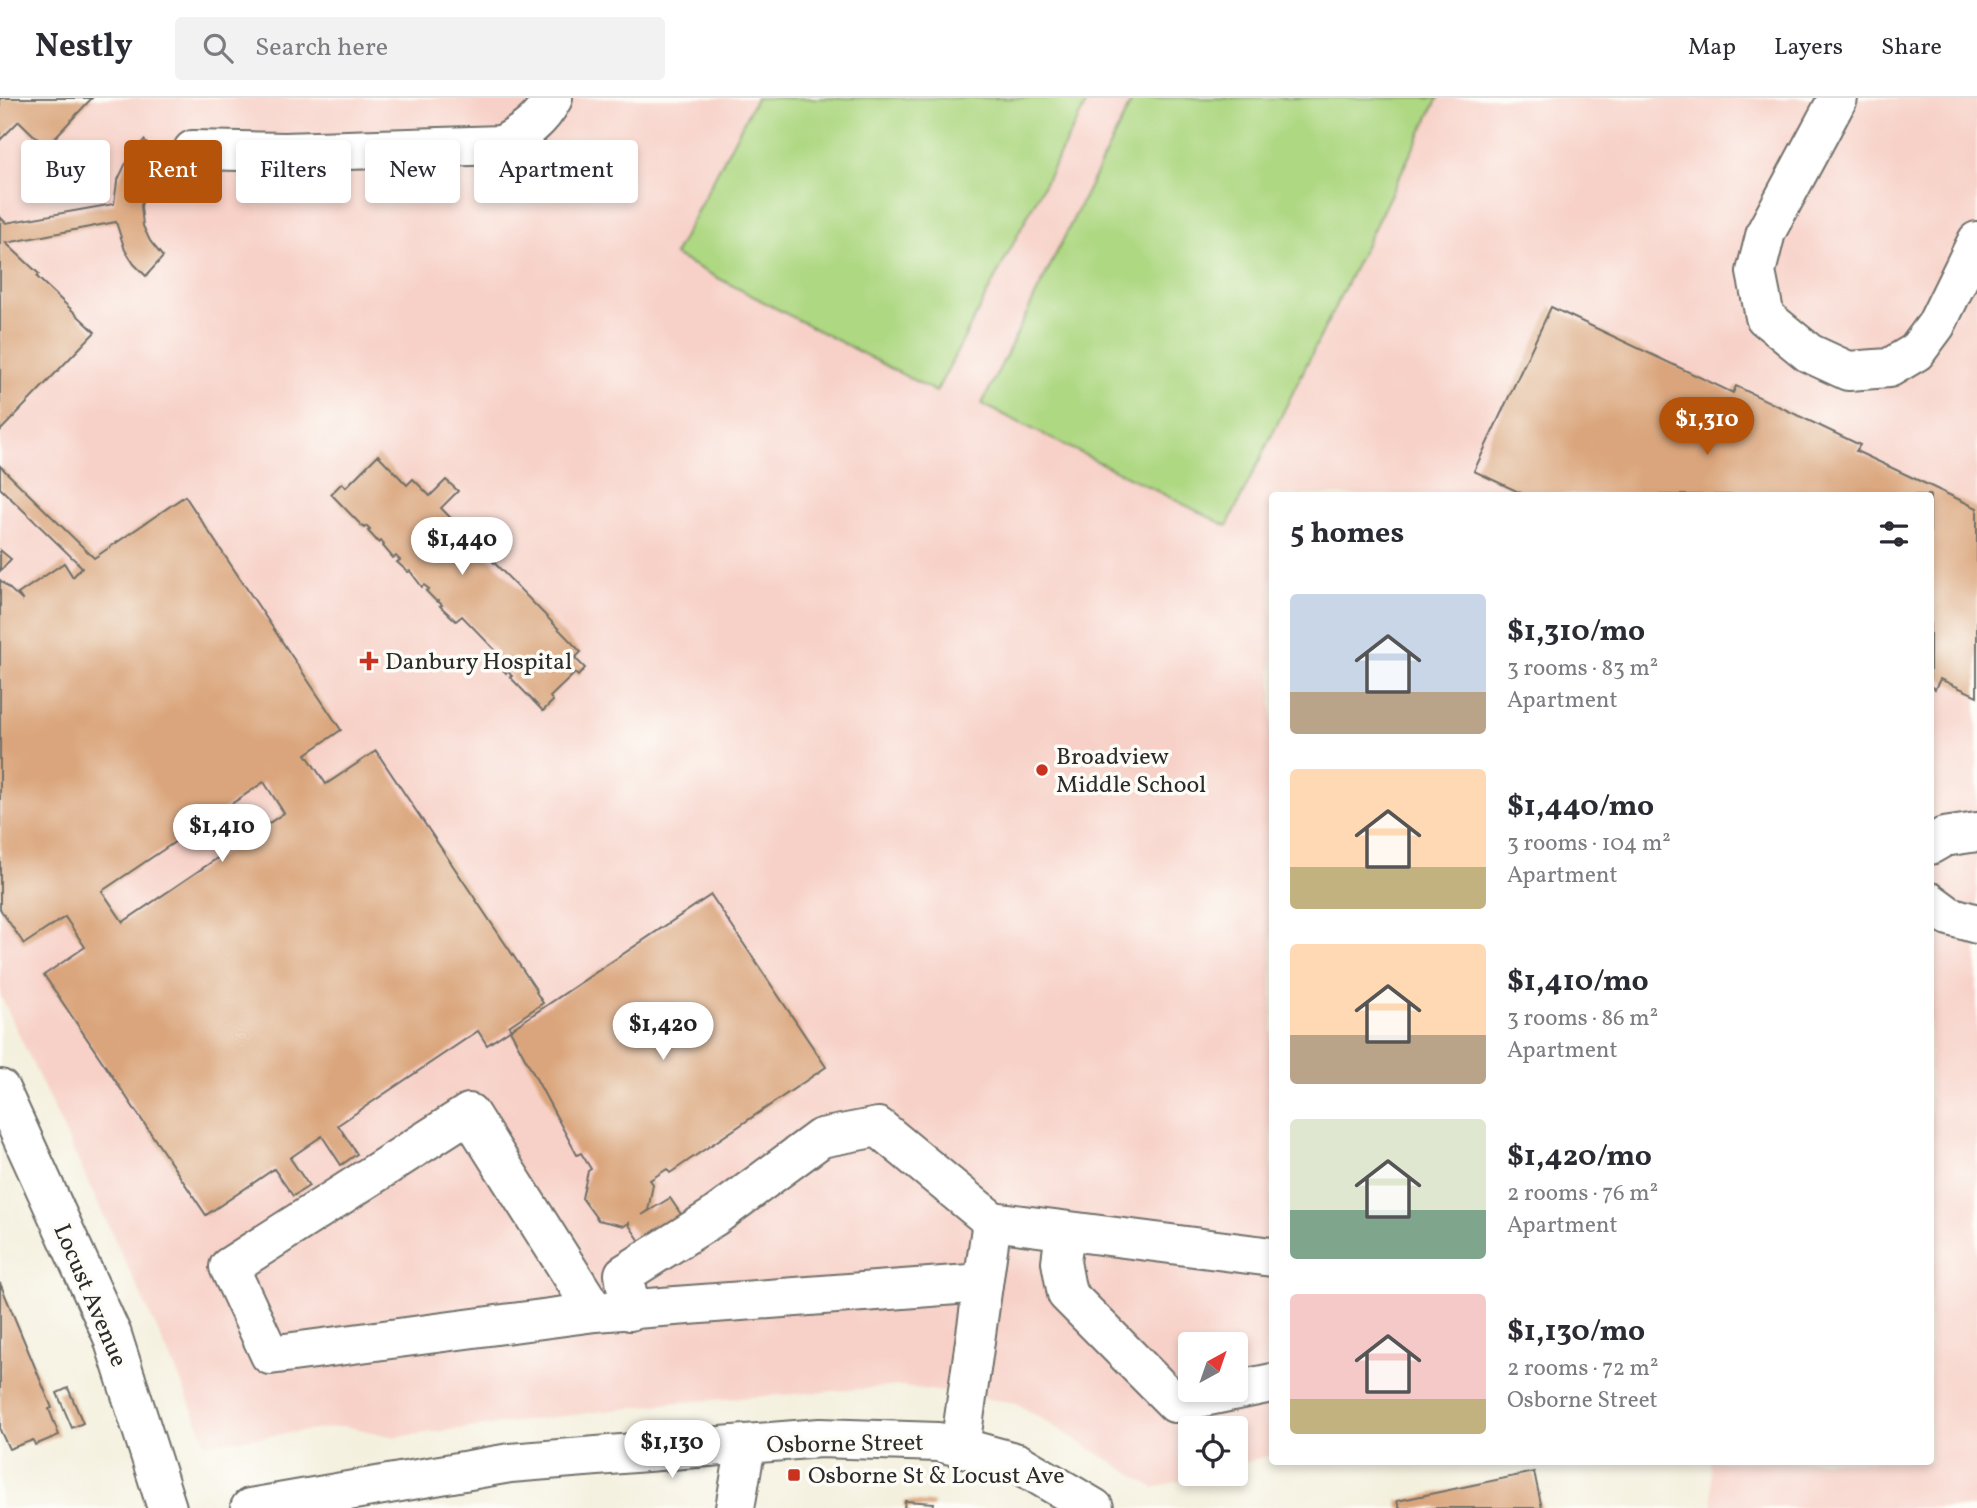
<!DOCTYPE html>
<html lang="en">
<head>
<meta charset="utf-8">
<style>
  :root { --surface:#fff; --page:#f2f2f3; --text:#2b2b33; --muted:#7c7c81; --line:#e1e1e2; --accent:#b45309 }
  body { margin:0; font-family:Vollkorn,serif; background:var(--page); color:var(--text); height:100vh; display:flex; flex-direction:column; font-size:26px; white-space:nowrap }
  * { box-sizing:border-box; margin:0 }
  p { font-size:23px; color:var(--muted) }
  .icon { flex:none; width:38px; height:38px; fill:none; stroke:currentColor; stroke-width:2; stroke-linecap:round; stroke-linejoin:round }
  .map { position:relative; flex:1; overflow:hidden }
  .drawer { position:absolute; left:1269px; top:394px; width:665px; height:973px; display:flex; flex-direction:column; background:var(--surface); border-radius:7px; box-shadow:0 4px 10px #0003 }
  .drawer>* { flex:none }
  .top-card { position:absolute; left:21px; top:42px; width:665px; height:63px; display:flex; gap:14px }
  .needle { width:46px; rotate:40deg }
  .buttons { position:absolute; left:1178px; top:1234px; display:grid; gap:14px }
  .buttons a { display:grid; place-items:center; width:70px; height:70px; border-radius:7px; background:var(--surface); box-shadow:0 4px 10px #0003; font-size:35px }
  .price { position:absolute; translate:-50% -60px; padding:0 16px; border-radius:24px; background:#fff; color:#222; font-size:23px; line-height:46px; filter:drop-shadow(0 2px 4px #0008) }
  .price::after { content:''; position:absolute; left:50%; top:42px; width:21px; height:16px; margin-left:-10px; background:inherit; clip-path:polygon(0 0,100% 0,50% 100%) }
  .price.active { background:var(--accent); color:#fff }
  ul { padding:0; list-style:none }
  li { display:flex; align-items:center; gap:21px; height:175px; padding:0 21px }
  li span { display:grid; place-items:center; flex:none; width:196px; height:140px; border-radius:7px; color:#555 }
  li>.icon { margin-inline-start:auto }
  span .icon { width:84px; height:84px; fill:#fffc; stroke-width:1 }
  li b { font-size:30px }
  h2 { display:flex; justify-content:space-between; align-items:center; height:84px; padding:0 21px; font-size:30px }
  .tag { padding:0 24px; border-radius:7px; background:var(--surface); box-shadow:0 4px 10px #0003; font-size:24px; line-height:63px }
  .tag.active { background:var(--accent); color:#fff }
  header { display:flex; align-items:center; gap:42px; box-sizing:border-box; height:98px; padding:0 35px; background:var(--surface); border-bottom:2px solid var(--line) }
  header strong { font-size:33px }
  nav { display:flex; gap:38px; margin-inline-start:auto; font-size:24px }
  .search { width:490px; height:63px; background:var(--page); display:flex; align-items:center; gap:18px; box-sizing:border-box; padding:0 24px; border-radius:7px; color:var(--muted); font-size:26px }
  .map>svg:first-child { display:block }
  .built { fill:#f7d1c8; fill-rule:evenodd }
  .green { fill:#afd883; stroke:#6d8257; stroke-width:2 }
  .building { fill:#daa57b; fill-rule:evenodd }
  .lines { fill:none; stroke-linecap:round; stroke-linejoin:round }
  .minor-casing { stroke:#71706a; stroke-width:42 }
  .major-casing { stroke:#71706a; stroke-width:42 }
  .minor { stroke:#fff; stroke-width:38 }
  .major { stroke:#fff; stroke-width:38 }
  .poi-dot { fill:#c8321e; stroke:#fdfcf7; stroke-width:2.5 }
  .labels { text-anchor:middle; stroke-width:7; stroke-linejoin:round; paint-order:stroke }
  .poi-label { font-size:24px; fill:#2b2b2b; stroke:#fdfcf7; text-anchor:start }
  .street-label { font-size:24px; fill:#2b2b2b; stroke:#fdfcf7 }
</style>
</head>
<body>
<header>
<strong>Nestly</strong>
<div class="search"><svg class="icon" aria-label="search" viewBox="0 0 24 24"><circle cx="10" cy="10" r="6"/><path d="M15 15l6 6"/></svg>Search here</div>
<nav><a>Map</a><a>Layers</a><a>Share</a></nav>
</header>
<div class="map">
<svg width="1977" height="1410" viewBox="0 0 1977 1410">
  <rect width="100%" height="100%" fill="#fdfcf7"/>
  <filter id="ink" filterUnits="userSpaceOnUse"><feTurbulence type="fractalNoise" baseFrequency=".0143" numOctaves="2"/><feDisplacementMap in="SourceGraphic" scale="14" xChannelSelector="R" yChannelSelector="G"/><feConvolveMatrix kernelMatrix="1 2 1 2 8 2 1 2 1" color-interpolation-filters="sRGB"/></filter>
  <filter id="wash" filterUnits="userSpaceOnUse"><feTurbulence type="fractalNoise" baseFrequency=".00686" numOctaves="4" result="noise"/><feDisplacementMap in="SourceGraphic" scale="28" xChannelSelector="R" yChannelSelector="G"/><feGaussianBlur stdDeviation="1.57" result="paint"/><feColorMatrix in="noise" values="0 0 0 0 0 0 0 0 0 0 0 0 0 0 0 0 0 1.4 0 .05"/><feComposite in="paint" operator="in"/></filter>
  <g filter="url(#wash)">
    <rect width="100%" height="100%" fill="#f4f0de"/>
    <path class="built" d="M 0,0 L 1977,0 L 1977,1410 L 1713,1410 L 1710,1363 L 1930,1363 L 1930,397 L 1272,397 L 1272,1357 L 1236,1367 L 1236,1330 L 1190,1330 L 1190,1376 L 1207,1376 L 1154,1390 L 1016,1305 L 902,1288 L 671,1305 L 395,1339 L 345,1328 L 206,1346 L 179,1279 L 0,896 ZM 1190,1246 L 1236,1246 L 1236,1292 L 1190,1292 Z"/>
    <g class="green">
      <polygon points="756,0 1089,0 936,294 674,157"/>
      <polygon points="1133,0 1438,0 1227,428 982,306"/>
    </g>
    <g id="blocks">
      <g class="building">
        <polygon points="0,0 92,0 46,49 19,23 0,42"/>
        <polygon points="144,42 163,61 146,88 141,108 143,128 150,143 163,159 146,178 134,166 125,152 116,124 6,145 39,176 37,179 95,234 0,333 0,119 6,125 114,106 117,84 125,67"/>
        <polygon points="1551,209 1733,295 1736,288 1860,347 1856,353 1977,410 1977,598 1940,581 1935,591 1930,588 1930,397 1525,397 1474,373"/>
        <polygon points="378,357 407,387 413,381 430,398 446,382 458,393 441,410 581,554 575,560 585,570 578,578 575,575 550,599 553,603 543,613 510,579 512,578 507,573 506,575 492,560 497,554 462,518 456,523 440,508 442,507 438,503 437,504 426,493 429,491 424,487 422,489 410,473 408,474 397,464 400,462 396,458 393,460 383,448 384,447 381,443 379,445 368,433 370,432 366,428 364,430 331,396 342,385 346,389"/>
        <path d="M 0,368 L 94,460 L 185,398 L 341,632 L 306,656 L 326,686 L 376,653 L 537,893 L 536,894 L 543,905 L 509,928 L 511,931 L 487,947 L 478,933 L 338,1027 L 357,1056 L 341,1067 L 322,1038 L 290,1060 L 309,1088 L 293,1098 L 274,1071 L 206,1117 L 44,877 L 85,849 L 65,819 L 24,846 L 0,811 L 0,482 L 23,503 L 18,496 L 64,465 L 73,479 L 82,469 L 0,390 ZM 264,684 L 284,715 L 123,824 L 102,793 Z"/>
        <polygon points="0,452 11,461 0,473"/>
        <polygon points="711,797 826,969 670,1075 667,1071 650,1082 653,1086 648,1113 642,1117 670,1100 689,1128 648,1155 629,1127 629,1125 624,1128 598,1122 582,1100 588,1073 591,1071 581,1055 577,1057 510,932"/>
        <polygon points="0,1185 52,1310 49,1311 59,1337 35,1347 33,1342 9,1351 0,1332"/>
        <polygon points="68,1290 83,1325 72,1330 57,1295"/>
        <polygon points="1534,1374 1542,1410 1399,1410 1397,1403"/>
        <polygon points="905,1403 934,1405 933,1410 904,1410"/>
      </g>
    </g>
  </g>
  <g filter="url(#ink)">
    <use href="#blocks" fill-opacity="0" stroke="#71706a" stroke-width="2"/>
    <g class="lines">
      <defs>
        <g id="minor">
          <polyline points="1838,0 1766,134 1756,174 1765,219 1809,255 1848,273 1889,270 1916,254 1936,227 1977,143"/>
          <path d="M 193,52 L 285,54 L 502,47 C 525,34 541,23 553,0"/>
          <polyline points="1930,747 1944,739 1977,734"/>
          <polyline points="1930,804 1949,818 1977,826"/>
          <polyline points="0,991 112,1237 167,1410"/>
          <polyline points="992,1123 1272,1159"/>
          <polyline points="1065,1133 1061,1164 1067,1196 1175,1305 1272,1285"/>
          <polyline points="630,1213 624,1176 714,1119 821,1040 878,1029 992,1123 960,1349"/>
          <polyline points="595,1214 469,1015 229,1169 270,1257 595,1214 983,1185"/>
          <polyline points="735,1410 746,1347"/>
        </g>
        <polyline id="major" points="250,1410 510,1365 820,1340 938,1344 960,1349 1018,1365 1094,1410"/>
      </defs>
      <use href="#minor" class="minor-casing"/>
      <use href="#major" class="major-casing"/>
      <use href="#minor" class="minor"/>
      <use href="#major" class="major"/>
    </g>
  </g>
  <g class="poi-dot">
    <path d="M365.5 552.5h7v7h7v7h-7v7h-7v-7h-7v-7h7z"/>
    <circle cx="1042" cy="672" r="7"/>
    <rect x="787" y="1370" width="14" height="14" rx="3.5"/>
  </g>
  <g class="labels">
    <g class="poi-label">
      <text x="385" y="571">Danbury Hospital</text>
      <text x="1056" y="666">Broadview<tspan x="1056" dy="28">Middle School</tspan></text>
      <text x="808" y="1385">Osborne St &amp; Locust Ave</text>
    </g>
    <g class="street-label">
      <text transform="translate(91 1197) rotate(67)" y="8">Locust Avenue</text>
      <text transform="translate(845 1345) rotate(-1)" y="8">Osborne Street</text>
    </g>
  </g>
</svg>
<div class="buttons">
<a><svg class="needle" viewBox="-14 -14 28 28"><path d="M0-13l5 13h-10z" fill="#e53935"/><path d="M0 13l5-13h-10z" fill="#7c7c81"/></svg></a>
<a><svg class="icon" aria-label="locate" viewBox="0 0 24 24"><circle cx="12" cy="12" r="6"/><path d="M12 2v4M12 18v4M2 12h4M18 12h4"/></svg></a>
</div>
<b class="price active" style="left:1707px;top:359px">$1,310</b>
<b class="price" style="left:462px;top:479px">$1,440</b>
<b class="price" style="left:222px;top:766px">$1,410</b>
<b class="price" style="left:663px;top:964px">$1,420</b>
<b class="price" style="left:672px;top:1382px">$1,130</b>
<div class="top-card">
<a class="tag">Buy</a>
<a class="tag active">Rent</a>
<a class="tag">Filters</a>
<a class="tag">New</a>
<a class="tag">Apartment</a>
</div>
<section class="drawer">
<h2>5 homes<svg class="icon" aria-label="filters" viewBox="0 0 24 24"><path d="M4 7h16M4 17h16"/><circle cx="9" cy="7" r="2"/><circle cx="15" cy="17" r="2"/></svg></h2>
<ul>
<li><span style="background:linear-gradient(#c9d6e8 70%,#b9a48a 0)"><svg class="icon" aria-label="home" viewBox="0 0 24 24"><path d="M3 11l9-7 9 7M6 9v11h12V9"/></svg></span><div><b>$1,310/mo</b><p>3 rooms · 83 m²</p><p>Apartment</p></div></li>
<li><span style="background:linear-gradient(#ffd9b3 70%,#c2b280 0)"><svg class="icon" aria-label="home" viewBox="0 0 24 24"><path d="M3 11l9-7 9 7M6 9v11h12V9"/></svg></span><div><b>$1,440/mo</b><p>3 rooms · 104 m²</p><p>Apartment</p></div></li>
<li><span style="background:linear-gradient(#ffd9b3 65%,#b9a48a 0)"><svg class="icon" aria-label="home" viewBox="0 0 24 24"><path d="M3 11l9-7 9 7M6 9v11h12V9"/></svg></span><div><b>$1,410/mo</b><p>3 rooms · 86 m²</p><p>Apartment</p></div></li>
<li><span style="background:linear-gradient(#dfe7d0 65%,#7fa58c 0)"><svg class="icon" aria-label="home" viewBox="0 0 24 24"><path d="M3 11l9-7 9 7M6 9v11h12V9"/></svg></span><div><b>$1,420/mo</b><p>2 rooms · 76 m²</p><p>Apartment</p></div></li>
<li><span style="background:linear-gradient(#f6c9c9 75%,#c2b280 0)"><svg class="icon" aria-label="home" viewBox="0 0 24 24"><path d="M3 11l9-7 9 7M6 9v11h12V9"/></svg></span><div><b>$1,130/mo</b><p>2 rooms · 72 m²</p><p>Osborne Street</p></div></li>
</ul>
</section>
</div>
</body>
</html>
